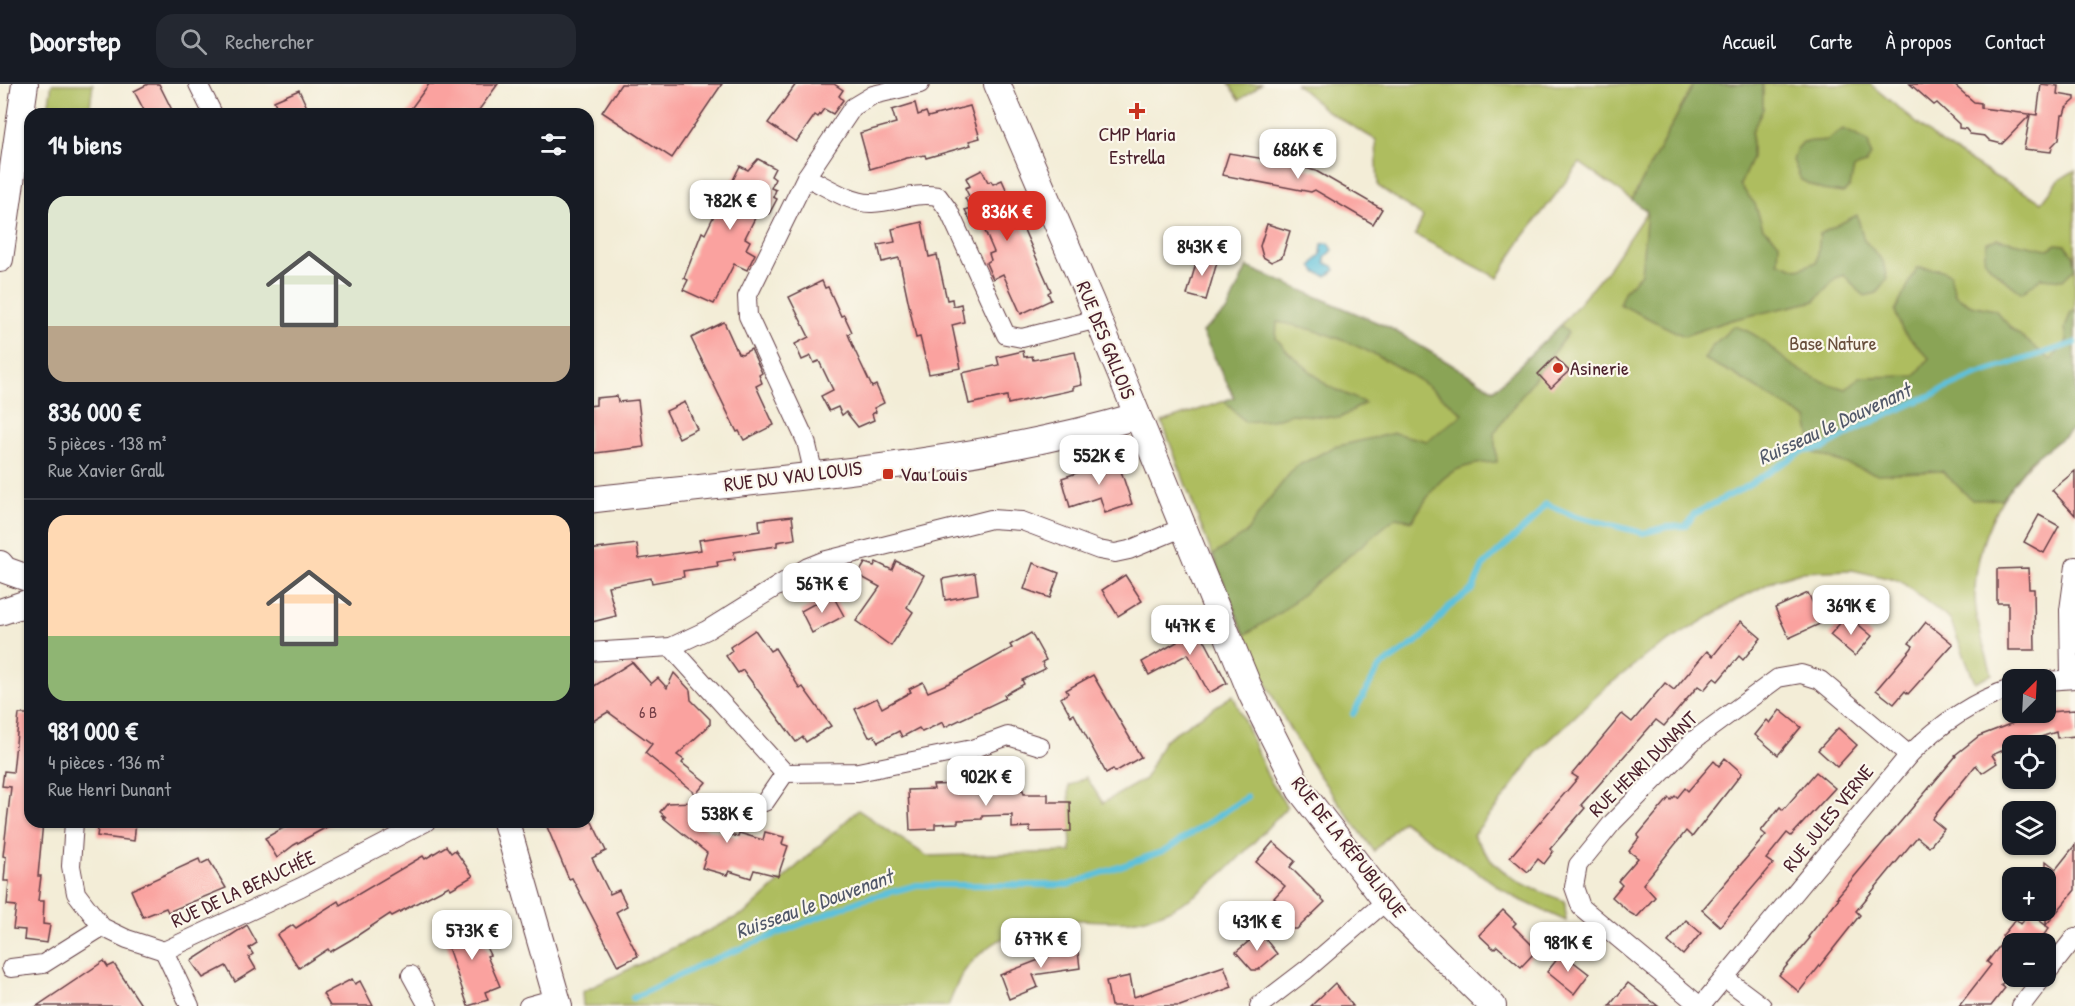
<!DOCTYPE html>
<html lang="fr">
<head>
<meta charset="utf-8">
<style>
  :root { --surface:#171b24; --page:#242831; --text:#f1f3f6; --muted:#9ea1a6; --line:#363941; --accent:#d93025 }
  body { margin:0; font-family:"Patrick Hand",sans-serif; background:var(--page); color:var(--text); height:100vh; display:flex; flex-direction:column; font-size:22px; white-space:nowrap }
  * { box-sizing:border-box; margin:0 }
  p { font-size:20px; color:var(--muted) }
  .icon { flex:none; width:33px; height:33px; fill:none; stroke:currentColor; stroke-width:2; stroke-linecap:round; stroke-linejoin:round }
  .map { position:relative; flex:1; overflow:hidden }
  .side { position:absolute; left:24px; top:24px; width:570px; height:720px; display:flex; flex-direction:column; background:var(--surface); border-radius:18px; box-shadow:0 2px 4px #0004 }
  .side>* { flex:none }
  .needle { width:39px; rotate:24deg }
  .controls { position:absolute; left:2002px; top:585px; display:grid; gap:12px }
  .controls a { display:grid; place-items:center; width:54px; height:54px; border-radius:12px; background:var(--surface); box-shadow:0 2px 4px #0004; font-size:30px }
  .price { position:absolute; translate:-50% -51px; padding:0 14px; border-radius:12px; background:#fff; color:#222; font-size:20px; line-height:39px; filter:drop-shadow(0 2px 3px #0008) }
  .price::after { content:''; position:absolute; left:50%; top:36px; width:18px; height:14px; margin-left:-9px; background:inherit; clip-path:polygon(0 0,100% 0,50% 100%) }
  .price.selected { background:var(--accent); color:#fff }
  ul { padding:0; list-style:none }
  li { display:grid; align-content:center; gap:12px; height:318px; padding:0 24px }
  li+li { border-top:2px solid var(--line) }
  li span { display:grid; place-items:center; height:186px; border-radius:18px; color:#555 }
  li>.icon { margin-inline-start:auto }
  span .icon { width:108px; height:108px; fill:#fffc; stroke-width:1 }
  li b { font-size:26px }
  h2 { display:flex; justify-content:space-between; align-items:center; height:72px; padding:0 24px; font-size:26px }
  header { display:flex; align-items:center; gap:36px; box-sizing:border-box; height:84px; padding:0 30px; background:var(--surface); border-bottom:2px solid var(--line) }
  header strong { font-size:28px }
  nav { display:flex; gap:33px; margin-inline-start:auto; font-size:21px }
  .search { width:420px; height:54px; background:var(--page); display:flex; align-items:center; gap:15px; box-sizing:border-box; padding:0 21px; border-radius:18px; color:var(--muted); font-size:22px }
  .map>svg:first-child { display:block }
  .green { fill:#aebd5f; stroke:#7c6e45; stroke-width:1.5 }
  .forest { fill:#8aa456; stroke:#6a6240; stroke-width:1.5 }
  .water { fill:#5dc1db; stroke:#547083; stroke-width:1.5 }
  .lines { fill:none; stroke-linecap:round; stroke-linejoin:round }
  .stream { stroke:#5dc1db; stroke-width:6 }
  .building { fill:#faa29f }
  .street-casing { stroke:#633e45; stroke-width:20 }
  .secondary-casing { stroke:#633e45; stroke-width:28 }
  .street { stroke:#fff; stroke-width:18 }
  .secondary { stroke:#fff; stroke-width:26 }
  .poi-dot { fill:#c8321e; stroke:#fbf7ec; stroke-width:2 }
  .labels { text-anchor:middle; stroke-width:4.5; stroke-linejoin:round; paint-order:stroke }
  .number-label { font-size:16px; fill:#764048 }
  .poi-label { font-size:20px; fill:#4a1f2b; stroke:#fbf7ec; text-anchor:start }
  .street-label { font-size:20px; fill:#4a1f2b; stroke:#fbf7ec }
  .park-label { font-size:20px; fill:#684e3b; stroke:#fbf7ec }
  .water-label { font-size:21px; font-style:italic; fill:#515869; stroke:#fbf7ec }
</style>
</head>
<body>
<header>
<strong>Doorstep</strong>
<div class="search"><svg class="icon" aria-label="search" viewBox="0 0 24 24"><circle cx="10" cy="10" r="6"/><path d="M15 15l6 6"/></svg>Rechercher</div>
<nav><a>Accueil</a><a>Carte</a><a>À propos</a><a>Contact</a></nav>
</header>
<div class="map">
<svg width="2075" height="922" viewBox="0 0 2075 922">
  <rect width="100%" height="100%" fill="#fbf7ec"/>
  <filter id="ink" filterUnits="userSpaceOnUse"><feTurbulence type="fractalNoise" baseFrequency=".0167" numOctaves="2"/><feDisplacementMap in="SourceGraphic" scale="12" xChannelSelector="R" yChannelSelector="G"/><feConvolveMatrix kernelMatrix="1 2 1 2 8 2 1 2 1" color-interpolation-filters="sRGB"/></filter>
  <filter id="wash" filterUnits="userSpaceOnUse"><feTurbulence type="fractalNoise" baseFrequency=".008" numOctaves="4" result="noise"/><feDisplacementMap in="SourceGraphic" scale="24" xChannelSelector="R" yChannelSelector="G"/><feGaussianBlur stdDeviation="1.35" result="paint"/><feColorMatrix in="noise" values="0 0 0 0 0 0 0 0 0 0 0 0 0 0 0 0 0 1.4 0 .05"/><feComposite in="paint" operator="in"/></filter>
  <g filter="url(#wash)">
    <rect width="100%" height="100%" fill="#f3edd7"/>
    <g class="green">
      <polygon points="52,0 93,0 89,30 47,30"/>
      <polygon points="1229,0 1261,0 1240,16"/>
      <polygon points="1296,0 1694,0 1632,116 1580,79 1521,156 1498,194 1415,151 1423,133 1378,102 1376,56 1325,26"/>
      <path d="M 1706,0 L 1870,0 L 1937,56 L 1994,92 L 2042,118 L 2059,96 L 2075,86 L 2075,344 C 2016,378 1974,444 1975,514 C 1976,540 1985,565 1992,590 L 1975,598 L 1950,536 L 1900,497 L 1852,486 L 1800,488 L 1777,495 L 1735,517 L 1648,570 L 1604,605 L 1535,670 L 1504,714 L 1473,751 C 1497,791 1523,802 1565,817 L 1566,837 L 1514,813 L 1402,737 L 1374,767 C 1344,725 1311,684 1286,638 C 1235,543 1201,439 1162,338 L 1234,314 L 1202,248 L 1227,227 L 1247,183 L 1390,244 L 1494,306 L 1561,241 L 1608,185 L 1647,127 L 1638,120 Z"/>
      <path d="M 1233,611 L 1268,693 L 1287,723 C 1249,762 1213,809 1162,829 C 1126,842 1111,836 1076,836 C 1035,836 987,854 963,889 C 957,898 953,911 948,922 L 583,922 L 582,908 L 747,828 L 858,726 L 927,772 L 1071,768 L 1069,702 L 1086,693 L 1103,719 L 1145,695 L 1164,656 Z"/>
    </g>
    <g class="forest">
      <polygon points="1694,0 1763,0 1763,25 1752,48 1752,74 1740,101 1755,120 1763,144 1779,158 1778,178 1798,185 1817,178 1820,150 1857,131 1864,156 1883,177 1887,195 1877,209 1864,212 1844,191 1836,194 1815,217 1731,236 1684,252 1619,220 1625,206 1641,190 1647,127 1632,116"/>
      <polygon points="1843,45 1868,57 1871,71 1866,80 1854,84 1850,103 1843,109 1822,106 1801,96 1793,76 1796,66 1803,58 1827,56"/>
      <path d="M 1998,155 L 2048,165 L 2056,160 L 2065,161 L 2074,172 L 2075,184 L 2063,196 L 2041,194 L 2022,209 C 2009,199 1993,188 1984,175 L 1987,158 Z"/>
      <path d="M 1247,183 L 1390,244 L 1494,306 L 1561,241 L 1568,249 L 1494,349 L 1497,378 C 1445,380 1438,397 1412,437 L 1396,433 L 1281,528 L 1245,551 L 1213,471 L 1246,449 L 1266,419 L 1295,383 L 1334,363 L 1394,349 L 1427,357 L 1463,330 C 1413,286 1343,248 1277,238 L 1276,254 L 1288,268 L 1328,302 L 1365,319 L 1340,334 L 1292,330 L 1272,336 L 1245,338 L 1224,317 L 1234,313 L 1202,248 L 1227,227 Z"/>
      <path d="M 1917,184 L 1939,185 L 1950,190 L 1955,211 L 1971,221 L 1995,226 L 2011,244 L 2051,276 L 2067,257 L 2065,244 L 2071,228 L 2075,226 L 2075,344 L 2029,378 L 2002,415 L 1972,416 L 1942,387 L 1876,390 L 1814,369 L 1807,335 L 1732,289 L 1704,275 L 1712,262 L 1734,242 C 1761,250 1768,263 1789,279 C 1806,291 1826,300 1846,305 L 1860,293 L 1915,292 L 1929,274 L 1902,246 L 1895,227 Z"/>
    </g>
    <polygon class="water" points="1329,159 1333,166 1325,174 1325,179 1333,182 1335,186 1327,192 1317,189 1312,182 1321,170 1322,160"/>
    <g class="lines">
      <g class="stream">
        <polyline points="1353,630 1379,584 1422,554 1449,523 1473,505 1483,482 1534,435 1546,420 1572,431 1643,449 1667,443 1686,442 1694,430 1740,406 1801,368 1824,364 1865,341 1978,290 2075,259"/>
        <polyline points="633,914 702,880 861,816 917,801 1068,801 1166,766 1247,713"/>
      </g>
    </g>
    <g id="blocks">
      <g class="building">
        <polygon points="148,0 159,0 174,30 146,30 134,7"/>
        <polygon points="429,0 498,0 476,30 407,30"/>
        <polygon points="621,0 722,0 672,74 602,28"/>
        <polygon points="796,0 834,0 843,6 839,12 843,16 833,30 824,25 818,33 815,31 796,58 768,39"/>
        <polygon points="1910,0 1953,0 1974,18 1981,19 1981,24 2037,31 2041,0 2058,2 2057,10 2075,13 2075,16 2066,24 2064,31 2062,31 2059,55 2052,62 2051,68 2024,65 2030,31 2002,60 1990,57 1985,52 1970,50 1966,45 1959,44 1959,40 1937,19 1934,21"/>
        <polygon points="299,6 310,30 280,30 274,17"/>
        <polygon points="915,19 918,31 926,28 928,33 970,22 980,54 969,57 971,61 926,74 925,71 907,74 870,85 860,49 896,39 892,26"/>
        <polygon points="1280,64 1305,70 1301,83 1316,87 1382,125 1373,140 1315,106 1311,108 1222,91 1229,69 1276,77"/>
        <polygon points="758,75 775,84 771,92 775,95 771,104 776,106 773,113 777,115 769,130 759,126 745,154 750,157 746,165 755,170 747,186 734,180 714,220 683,206 688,196 684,194 702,148 705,150 722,115 719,114 726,98 731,100 740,82 748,86"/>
        <polygon points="982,86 988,98 991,97 993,100 1002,96 1051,207 1048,209 1051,216 1021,230 1003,190 993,195 986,179 991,176 989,170 994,168 981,138 973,141 965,126 970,124 965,114 969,112 965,104 970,102 966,94"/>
        <polygon points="922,138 929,173 937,171 947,216 952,215 953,222 961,220 964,238 952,241 961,284 929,290 920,253 916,254 899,174 882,178 878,161 895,158 892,145"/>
        <polygon points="1267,140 1290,147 1282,173 1271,178 1263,173 1260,162"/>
        <polygon points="1199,169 1218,175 1206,216 1187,211"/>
        <polygon points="822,197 825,204 828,203 841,232 844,231 852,248 848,250 855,267 872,303 876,301 884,319 874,324 876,328 872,330 874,336 858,343 846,328 842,331 838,323 829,327 821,312 833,306 819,277 814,279 811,272 802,276 795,260 809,253 789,213"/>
        <polygon points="724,238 738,269 742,270 751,265 762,289 759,291 762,299 756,302 774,341 744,356 739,347 737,348 691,254"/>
        <polygon points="1023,267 1024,273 1032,272 1033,276 1075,268 1082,301 1073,303 1073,306 1008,320 1007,312 969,320 962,289 999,281 997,273"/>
        <polygon points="1555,273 1569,287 1551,304 1538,290"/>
        <polygon points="617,312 618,318 638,316 644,363 588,370 588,322 596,321 596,314"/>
        <polygon points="685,318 697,345 679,354 666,327"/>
        <polygon points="1116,372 1132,420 1105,429 1100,413 1070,423 1062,394 1091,384 1090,380"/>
        <polygon points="2075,387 2075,431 2052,406"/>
        <polygon points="2039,431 2059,442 2044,469 2024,458"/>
        <polygon points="792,432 795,455 777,458 777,462 734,468 735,475 717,478 718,482 683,487 684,493 652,499 651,494 608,502 616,532 588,539 588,466 637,460 639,475 701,466 699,456 760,447 759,436"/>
        <polygon points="896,477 924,491 907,523 913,528 891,562 856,537 880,503 858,491 865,479 874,482 876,478 892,486"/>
        <polygon points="1033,479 1059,489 1050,514 1024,505"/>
        <polygon points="2028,484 2029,505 2034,505 2035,566 2008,566 2008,519 1997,519 1997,485"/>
        <polygon points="975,489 978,510 945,516 942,495"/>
        <polygon points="1125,491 1142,517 1118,532 1102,506"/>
        <polygon points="1808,509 1822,539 1789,554 1775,524"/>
        <polygon points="832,510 844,532 812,549 801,527"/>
        <polygon points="1847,531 1872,552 1855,572 1830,551"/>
        <polygon points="1194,536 1227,599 1209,609 1188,570 1149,591 1142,578 1177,558 1171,549"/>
        <polygon points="1741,537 1761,554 1743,576 1739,572 1718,597 1714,594 1704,606 1698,602 1664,642 1656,636 1581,721 1585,724 1550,765 1553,768 1544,780 1538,775 1528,788 1510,773 1578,694 1572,690 1622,630 1632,638 1665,599 1674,606 1707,567 1713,572"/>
        <polygon points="1926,538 1953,560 1908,610 1905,607 1894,620 1876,606 1911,565 1913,562 1909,559"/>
        <polygon points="755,546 770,567 775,564 800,605 803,603 831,642 806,658 803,653 796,658 743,586 738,589 726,572 732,567 730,563"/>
        <polygon points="1031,549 1046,576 1042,578 1045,585 1022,596 1024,600 1004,611 1006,614 945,643 943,638 922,648 919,644 902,653 899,647 878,658 874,651 869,653 855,625 877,614 882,624 911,608 909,605 923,598 928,608 949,599 1012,564 1010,561"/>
        <polygon points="632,578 651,600 658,594 667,604 674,589 690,606 691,616 710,635 710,641 677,671 684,676 682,679 706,698 696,710 645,669 652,660 608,628 588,640 588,606"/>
        <polygon points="1093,591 1141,673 1115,688 1113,685 1106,689 1074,630 1071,632 1061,614 1068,609 1066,606"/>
        <polygon points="1780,626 1801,643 1778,671 1755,651 1767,636 1770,639"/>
        <polygon points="2075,626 2075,652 2057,654 2056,648 2013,662 1992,671 1997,679 1982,689 1976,681 1932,735 1944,745 1929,763 1917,753 1856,827 1860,831 1799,908 1779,891 1810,854 1808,853 1839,814 1837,813 1956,672 1955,671 1979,652 2026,634 2025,632 2035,629"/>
        <polygon points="19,630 30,630 30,738 43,738 38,792 41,792 38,817 44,817 43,840 50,841 47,859 24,856 25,846 13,845 16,822 7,821 9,797 4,797 6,773 3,772 11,703 2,702 4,687 13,688"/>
        <polygon points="1838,644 1857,661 1837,683 1818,666"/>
        <polygon points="1725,674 1742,689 1692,753 1686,747 1643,800 1655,813 1637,833 1630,829 1612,813 1622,801 1618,797 1638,774 1629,767 1639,754 1637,752 1669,714 1671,716 1675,712 1677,714 1685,704 1688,707 1714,677 1719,682"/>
        <polygon points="1816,688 1835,704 1791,752 1787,749 1766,775 1773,780 1720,842 1702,826 1766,751 1761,747 1780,723 1783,726"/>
        <polygon points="999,696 999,704 1023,706 1024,710 1048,710 1048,718 1070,718 1071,747 1030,748 1030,743 1012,744 1012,731 982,732 982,735 958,736 958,739 935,740 935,745 910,746 908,706 934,705 933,701 957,700 957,697"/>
        <polygon points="695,718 709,728 698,742 738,753 739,749 763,756 765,748 784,753 782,760 788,762 778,792 754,786 751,794 729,787 727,791 702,784 707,769 661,732 666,733 660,728 667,719"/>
        <polygon points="99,738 136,738 134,757 97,752"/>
        <polygon points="294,738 336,738 294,761 277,774 265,754"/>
        <polygon points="545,738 592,738 606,767 592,774 610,810 619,806 627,822 616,828 638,872 618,882 572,794 569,795"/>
        <polygon points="1273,758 1295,777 1290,783 1325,818 1297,845 1285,845 1286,825 1274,814 1285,802 1256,778"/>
        <polygon points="2075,761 2075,806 2046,841 2046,777 2056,785"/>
        <polygon points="446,762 451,769 455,766 473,792 451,805 449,802 392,832 390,830 352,855 330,868 328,865 299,884 277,851 293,841 296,844 338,817 340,821 423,772 425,775"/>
        <polygon points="199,775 201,780 209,776 226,804 168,828 166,824 143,833 131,806"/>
        <polygon points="1503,826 1516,839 1513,842 1537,866 1521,883 1497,862 1494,865 1479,851"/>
        <polygon points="2030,829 2049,844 2037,860 2013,860 2013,886 2001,901 2005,904 1991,922 1959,922 1991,881 1987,878 2005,855 2002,852 2016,835 2021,840"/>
        <polygon points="477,832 487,855 483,857 490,871 487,872 500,902 485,908 488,916 468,922 444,852 452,848 450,845"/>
        <polygon points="1686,836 1701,849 1683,871 1668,858"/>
        <polygon points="247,841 257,859 249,864 253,870 249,873 256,885 235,898 226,882 203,894 191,877"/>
        <polygon points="1260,848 1277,870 1258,886 1252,886 1236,868"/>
        <polygon points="1077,859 1080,884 1033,891 1038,903 1009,915 1000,891 1049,872 1048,864"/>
        <polygon points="1562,869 1589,890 1574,910 1547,888"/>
        <polygon points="104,877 108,883 114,880 142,922 37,922"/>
        <polygon points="1224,882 1232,903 1180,922 1111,922 1106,897 1130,892 1134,913"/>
        <polygon points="352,895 355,900 360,897 373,922 330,922 323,910"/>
        <polygon points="1335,899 1353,922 1311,922"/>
        <polygon points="1628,899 1658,922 1609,922"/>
      </g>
    </g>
  </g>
  <g filter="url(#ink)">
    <use href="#blocks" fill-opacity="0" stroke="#633e45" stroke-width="1.5"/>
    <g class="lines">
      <defs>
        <g id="street">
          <polyline points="198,0 213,30"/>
          <path d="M 806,93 C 824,101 851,120 872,119 C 896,118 912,108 938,112 L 949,127 L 1006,251 L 1022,254 L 1098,235"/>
          <polyline points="814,391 806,357 748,232 747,213 806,93 853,23 873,11 920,0"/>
          <polyline points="671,563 785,689 858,688 972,665 1008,652 1040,662"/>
          <polyline points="588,568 671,563 707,546 808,483 823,477 991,435 1022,437 1099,466 1115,469 1129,466 1182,444"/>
          <polyline points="2070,594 2069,526 2075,482"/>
          <polyline points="2046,597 2075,595"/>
          <polyline points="765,718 785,689"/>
          <polyline points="74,738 71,782 76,809 102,843 127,855 164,867"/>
          <polyline points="11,884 43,880 102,843"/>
          <polyline points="2046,890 2075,853"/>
          <polyline points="411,891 428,922"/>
          <polyline points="1726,895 1762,922"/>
          <polyline points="190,922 164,867 301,803 426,738"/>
          <polyline points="528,922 557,914"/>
          <polyline points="1259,922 1306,886 1386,817"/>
          <polyline points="1700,922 1581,823 1574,803 1578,781 1613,738 1694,656 1778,594 1801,590 1820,596 1909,671"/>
          <path d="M 1701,922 L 1909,671 C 1939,641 1972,617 2013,604"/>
          <polyline points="2021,922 2044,892"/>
        </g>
        <g id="secondary">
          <polyline points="997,0 1091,218 1252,611 1300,706 1386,817 1493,922"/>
          <polyline points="0,175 25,0"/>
          <path d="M 588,416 C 768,395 963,383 1137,332"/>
          <polyline points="0,480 5,486 30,495"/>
          <polyline points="0,528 30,518"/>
          <polyline points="506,738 559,922"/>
        </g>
      </defs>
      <use href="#street" class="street-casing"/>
      <use href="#secondary" class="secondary-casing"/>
      <use href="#street" class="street"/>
      <use href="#secondary" class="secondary"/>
    </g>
  </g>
  <g class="poi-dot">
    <path d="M1134 18h6v6h6v6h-6v6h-6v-6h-6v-6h6z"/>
    <circle cx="1558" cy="284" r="6"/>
    <rect x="882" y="384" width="12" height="12" rx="3"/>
  </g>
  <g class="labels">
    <g class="number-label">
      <text x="648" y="634">6 B</text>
    </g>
    <g class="poi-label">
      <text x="1137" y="57" text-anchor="middle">CMP Maria<tspan x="1137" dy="23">Estrella</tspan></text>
      <text x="1570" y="291">Asinerie</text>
      <text x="900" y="397">Vau Louis</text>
    </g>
    <g class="street-label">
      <text transform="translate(1106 256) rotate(68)" y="7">RUE DES GALLOIS</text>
      <text transform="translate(793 392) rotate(-7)" y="7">RUE DU VAU LOUIS</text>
      <text transform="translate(1643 680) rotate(-44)" y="7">RUE HENRI DUNANT</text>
      <text transform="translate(1828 734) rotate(-51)" y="7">RUE JULES VERNE</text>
      <text transform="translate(1349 763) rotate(52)" y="7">RUE DE LA RÉPUBLIQUE</text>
      <text transform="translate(243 805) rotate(-25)" y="7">RUE DE LA BEAUCHÉE</text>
    </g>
    <g class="park-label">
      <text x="1833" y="266">Base Nature</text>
    </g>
    <g class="water-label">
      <text transform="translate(1834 340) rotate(-25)" y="7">Ruisseau le Douvenant</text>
      <text transform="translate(814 820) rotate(-20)" y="7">Ruisseau le Douvenant</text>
    </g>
  </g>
</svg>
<div class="controls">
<a><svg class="needle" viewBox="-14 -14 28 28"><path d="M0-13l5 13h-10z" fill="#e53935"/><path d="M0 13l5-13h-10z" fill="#9ea1a6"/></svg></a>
<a><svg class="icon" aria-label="locate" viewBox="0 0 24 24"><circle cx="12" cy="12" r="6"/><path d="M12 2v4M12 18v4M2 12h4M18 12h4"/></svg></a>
<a><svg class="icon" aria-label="layers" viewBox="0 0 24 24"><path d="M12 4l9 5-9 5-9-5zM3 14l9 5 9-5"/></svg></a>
<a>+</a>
<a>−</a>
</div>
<b class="price" style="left:1298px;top:96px">686K €</b>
<b class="price" style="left:730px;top:147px">782K €</b>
<b class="price selected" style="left:1007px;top:158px">836K €</b>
<b class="price" style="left:1202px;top:193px">843K €</b>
<b class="price" style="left:1099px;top:402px">552K €</b>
<b class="price" style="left:822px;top:530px">567K €</b>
<b class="price" style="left:1851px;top:552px">369K €</b>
<b class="price" style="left:1190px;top:572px">447K €</b>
<b class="price" style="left:986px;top:723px">902K €</b>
<b class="price" style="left:727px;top:760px">538K €</b>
<b class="price" style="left:1257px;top:868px">431K €</b>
<b class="price" style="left:472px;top:877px">573K €</b>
<b class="price" style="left:1041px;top:885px">677K €</b>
<b class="price" style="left:1568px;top:889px">981K €</b>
<section class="side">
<h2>14 biens<svg class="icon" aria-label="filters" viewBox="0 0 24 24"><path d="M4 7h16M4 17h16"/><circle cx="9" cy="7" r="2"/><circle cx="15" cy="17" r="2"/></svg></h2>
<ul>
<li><span style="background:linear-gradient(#dfe7d0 70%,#b9a48a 0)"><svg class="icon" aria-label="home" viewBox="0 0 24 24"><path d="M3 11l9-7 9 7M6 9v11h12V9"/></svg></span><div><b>836 000 €</b><p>5 pièces · 138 m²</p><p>Rue Xavier Grall</p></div></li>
<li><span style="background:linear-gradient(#ffd9b3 65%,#8fb573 0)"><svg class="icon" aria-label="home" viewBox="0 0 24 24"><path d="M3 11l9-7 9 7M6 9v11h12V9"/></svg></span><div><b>981 000 €</b><p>4 pièces · 136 m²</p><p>Rue Henri Dunant</p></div></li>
</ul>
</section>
</div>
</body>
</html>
